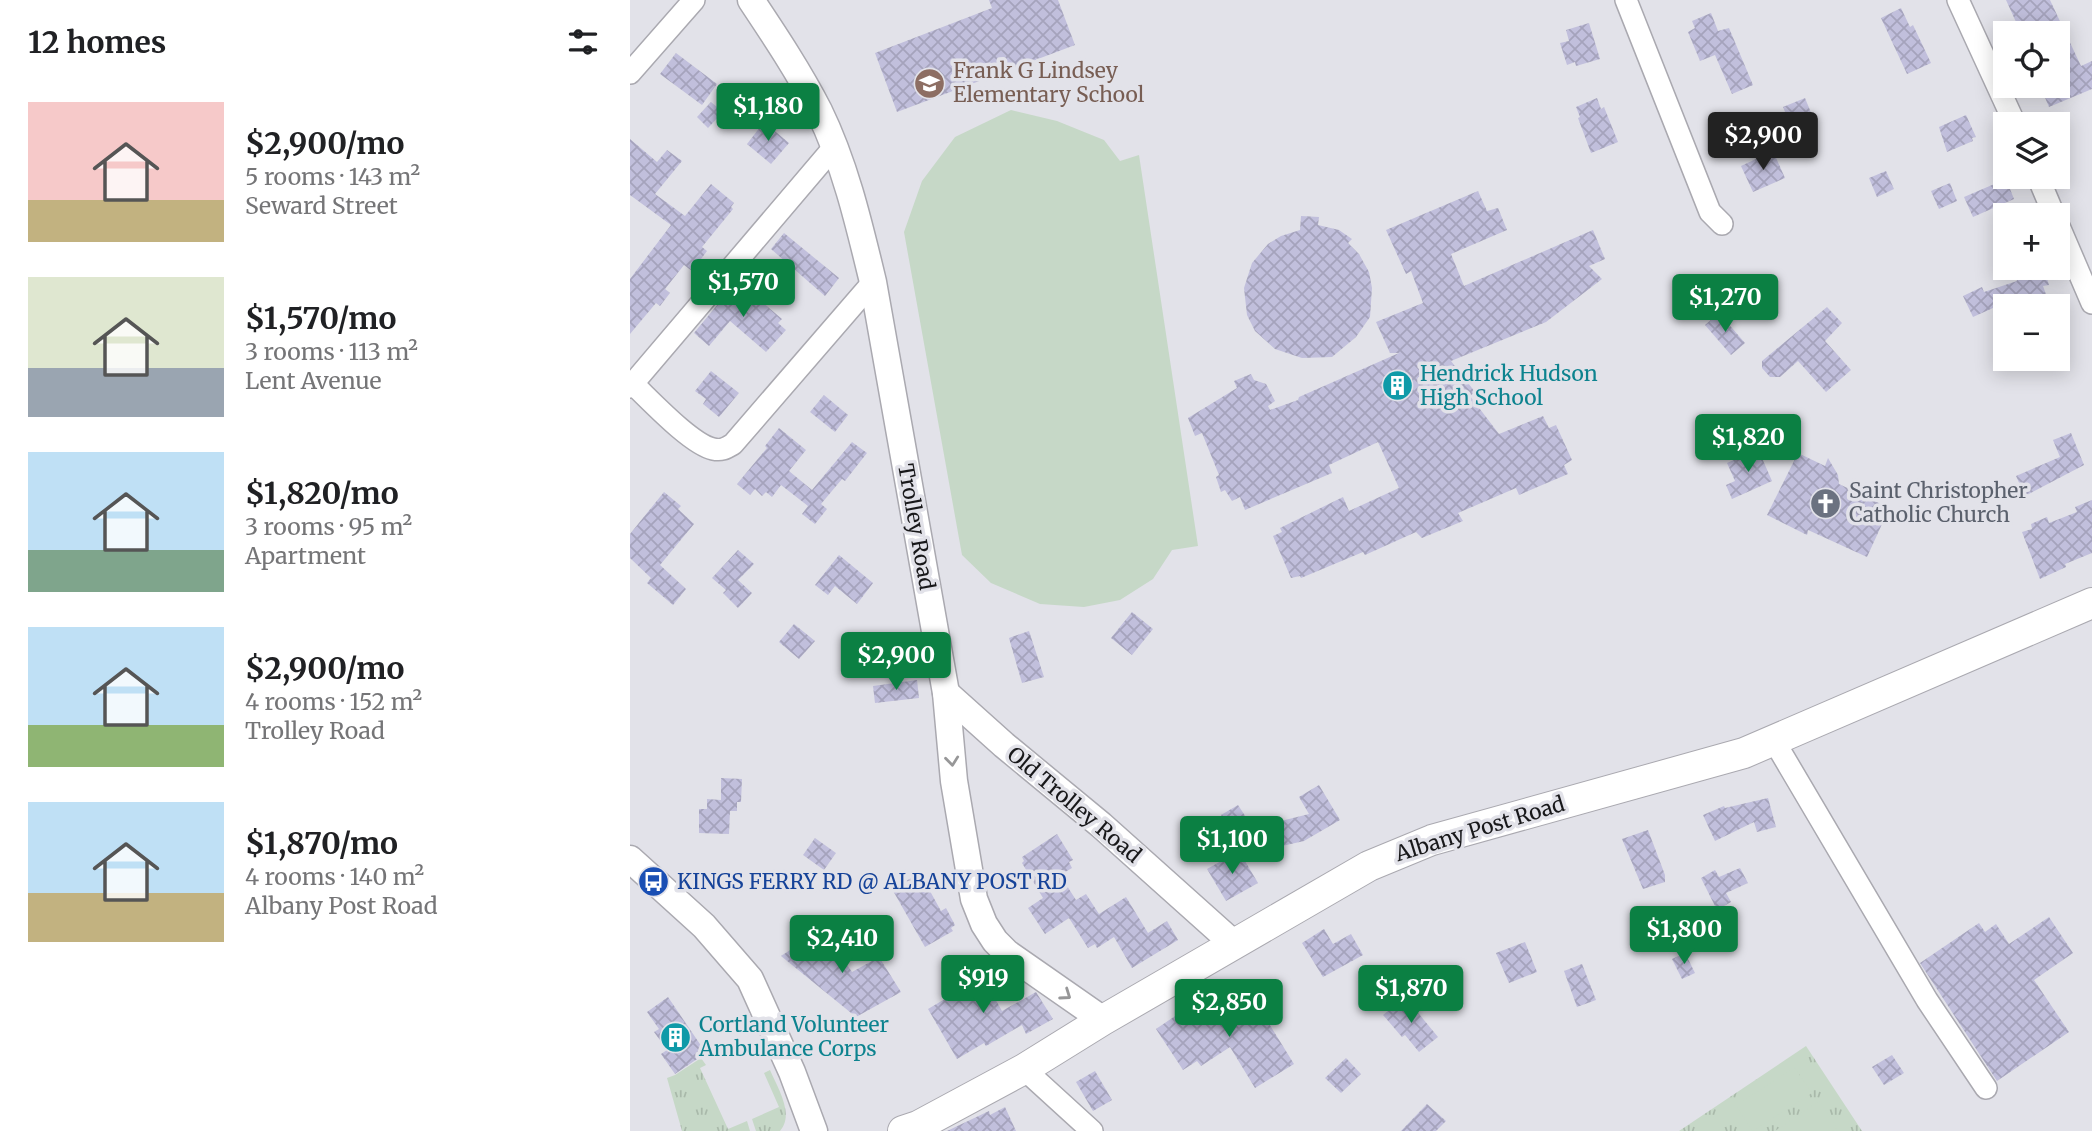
<!DOCTYPE html>
<html lang="en">
<head>
<meta charset="utf-8">
<style>
  :root { --surface:#fff; --page:#f6f6f6; --text:#202124; --muted:#757577; --accent:#0b8043 }
  body { margin:0; font-family:Merriweather,serif; background:var(--page); color:var(--text); height:100vh; display:flex; flex-direction:column; font-size:26px; white-space:nowrap }
  * { box-sizing:border-box; margin:0 }
  p { font-size:23px; color:var(--muted) }
  .icon { flex:none; width:38px; height:38px; fill:none; stroke:currentColor; stroke-width:2; stroke-linecap:round; stroke-linejoin:round }
  .map { position:relative; flex:1; overflow:hidden }
  .side { display:flex; flex-direction:column; background:var(--surface); width:630px }
  .side>* { flex:none }
  .tools { position:absolute; left:1363px; top:21px; display:grid; gap:14px }
  .tools a { display:grid; place-items:center; width:77px; height:77px; border-radius:0px; background:var(--surface); box-shadow:0 4px 18px #0003; font-size:35px }
  .price { position:absolute; translate:-50% -60px; padding:0 16px; border-radius:7px; background:var(--accent); color:#fff; font-size:23px; line-height:46px; filter:drop-shadow(0 2px 4px #0008) }
  .price::after { content:''; position:absolute; left:50%; top:42px; width:21px; height:16px; margin-left:-10px; background:inherit; clip-path:polygon(0 0,100% 0,50% 100%) }
  .price.active { background:#222; color:#fff }
  ul { padding:0; list-style:none }
  li { display:flex; align-items:center; gap:21px; height:175px; padding:0 28px }
  li span { display:grid; place-items:center; flex:none; width:196px; height:140px; border-radius:0px; color:#555 }
  li>.icon { margin-inline-start:auto }
  span .icon { width:84px; height:84px; fill:#fffc; stroke-width:1 }
  li b { font-size:30px }
  h2 { display:flex; justify-content:space-between; align-items:center; height:84px; padding:0 28px; font-size:30px }
  main { display:flex; flex:1; min-height:0 }
  .map>svg:first-child { display:block }
  .grass { fill:url(#grass-tufts) }
  .pitch { fill:#c6d8c7 }
  .building { fill:url(#building-cross-hatch) }
  .lines { fill:none; stroke-linecap:round; stroke-linejoin:round }
  .minor-casing { stroke:#aaa9b0; stroke-width:24 }
  .tertiary-casing { stroke:#aaa9b0; stroke-width:29 }
  .secondary-casing { stroke:#aaa9b0; stroke-width:32 }
  .minor { stroke:#fff; stroke-width:21 }
  .tertiary { stroke:#fff; stroke-width:26 }
  .secondary { stroke:#fff; stroke-width:30 }
  .oneway { stroke:#979798 }
  .labels { text-anchor:middle; stroke-width:7; stroke-linejoin:round; paint-order:stroke }
  .education-label { font-size:21px; fill:#785e54; stroke:#e2e2e9; text-anchor:start }
  .culture-label { font-size:21px; fill:#0d838f; stroke:#e2e2e9; text-anchor:start }
  .worship-label { font-size:21px; fill:#5b616d; stroke:#e2e2e9; text-anchor:start }
  .street-label { font-size:21px; fill:#18181a; stroke:#e2e2e9 }
  .transit-label { font-size:21px; fill:#164399; stroke:#e2e2e9; text-anchor:start }
</style>
</head>
<body>
<main>
<section class="side">
<h2>12 homes<svg class="icon" aria-label="filters" viewBox="0 0 24 24"><path d="M4 7h16M4 17h16"/><circle cx="9" cy="7" r="2"/><circle cx="15" cy="17" r="2"/></svg></h2>
<ul>
<li><span style="background:linear-gradient(#f6c9c9 70%,#c2b280 0)"><svg class="icon" aria-label="home" viewBox="0 0 24 24"><path d="M3 11l9-7 9 7M6 9v11h12V9"/></svg></span><div><b>$2,900/mo</b><p>5 rooms · 143 m²</p><p>Seward Street</p></div></li>
<li><span style="background:linear-gradient(#dfe7d0 65%,#9aa5b1 0)"><svg class="icon" aria-label="home" viewBox="0 0 24 24"><path d="M3 11l9-7 9 7M6 9v11h12V9"/></svg></span><div><b>$1,570/mo</b><p>3 rooms · 113 m²</p><p>Lent Avenue</p></div></li>
<li><span style="background:linear-gradient(#bfe0f5 70%,#7fa58c 0)"><svg class="icon" aria-label="home" viewBox="0 0 24 24"><path d="M3 11l9-7 9 7M6 9v11h12V9"/></svg></span><div><b>$1,820/mo</b><p>3 rooms · 95 m²</p><p>Apartment</p></div></li>
<li><span style="background:linear-gradient(#bfe0f5 70%,#8fb573 0)"><svg class="icon" aria-label="home" viewBox="0 0 24 24"><path d="M3 11l9-7 9 7M6 9v11h12V9"/></svg></span><div><b>$2,900/mo</b><p>4 rooms · 152 m²</p><p>Trolley Road</p></div></li>
<li><span style="background:linear-gradient(#bfe0f5 65%,#c2b280 0)"><svg class="icon" aria-label="home" viewBox="0 0 24 24"><path d="M3 11l9-7 9 7M6 9v11h12V9"/></svg></span><div><b>$1,870/mo</b><p>4 rooms · 140 m²</p><p>Albany Post Road</p></div></li>
</ul>
</section>
<div class="map">
<svg width="1462" height="1131" viewBox="0 0 1462 1131">
  <defs>
    <pattern id="grass-tufts" width="24" height="20" patternUnits="userSpaceOnUse" patternTransform="scale(1.75)"><rect width="24" height="20" fill="#c6d8c7"/><path d="M3 7l-1-3M5 7V3M7 7l1-3M15 17l-1-3M17 17v-4M19 17l1-3" fill="none" stroke="#a9b9aa"/></pattern>
    <pattern id="building-cross-hatch" width="8" height="8" patternUnits="userSpaceOnUse" patternTransform="scale(1.75)"><rect width="8" height="8" fill="#c1bfdc"/><path d="M0 0l8 8M0 8l8-8" fill="none" stroke="#a5a3bc"/></pattern>
  </defs>
  <rect width="100%" height="100%" fill="#e2e2e9"/>
  <g class="grass">
    <polygon points="1176,1046 1232,1131 1049,1131"/>
    <polygon points="71,1058 76,1065 70,1068 98,1129 117,1121 120,1131 52,1131 37,1078 45,1075"/>
    <path d="M 140,1070 C 147,1087 165,1114 150,1131 L 126,1131 L 122,1119 L 149,1107 L 134,1073 Z"/>
  </g>
  <g class="pitch">
    <polygon points="381,110 427,121 474,140 490,161 509,155 568,546 542,550 523,579 490,600 454,607 410,604 361,583 332,555 274,232 292,181 325,137"/>
    <polygon points="1164,1067 1182,1093 1123,1131 1106,1106"/>
    <polygon points="1189,1101 1207,1128 1202,1131 1145,1131"/>
  </g>
  <g class="building">
    <polygon points="359,0 428,0 445,45 267,112 245,53 362,8"/>
    <polygon points="1376,0 1420,0 1451,66 1462,61 1462,89 1419,107 1410,86 1428,86 1428,33 1391,33"/>
    <polygon points="1271,8 1280,27 1283,25 1301,63 1277,74 1251,18"/>
    <polygon points="1081,13 1088,31 1099,28 1123,85 1102,94 1085,55 1070,61 1058,32 1065,28 1062,21"/>
    <polygon points="959,23 970,59 946,66 945,62 937,65 930,43 939,41 936,30"/>
    <polygon points="46,53 87,84 72,105 30,74"/>
    <polygon points="967,98 971,109 974,107 988,142 961,153 948,118 950,117 946,107"/>
    <polygon points="1175,98 1184,120 1162,129 1153,107"/>
    <polygon points="81,102 93,112 78,128 67,117"/>
    <polygon points="1336,115 1346,137 1342,138 1343,141 1317,152 1309,127"/>
    <polygon points="134,122 159,143 141,164 117,144"/>
    <polygon points="0,139 27,162 37,150 52,161 25,194 55,216 81,184 104,203 101,207 103,209 72,247 77,251 62,271 54,265 35,289 40,293 30,306 26,303 0,334 0,279 41,225 0,195"/>
    <polygon points="1143,151 1155,178 1123,192 1111,166"/>
    <polygon points="1256,171 1264,189 1247,197 1239,178"/>
    <polygon points="1376,179 1384,199 1343,217 1334,197"/>
    <polygon points="1320,183 1327,201 1309,209 1301,191"/>
    <polygon points="848,191 857,211 868,208 877,230 821,254 834,286 963,230 975,259 959,266 972,279 916,322 821,361 845,392 840,396 869,434 913,416 919,428 926,425 942,460 934,465 938,474 889,495 886,488 828,513 833,521 792,538 786,532 735,555 733,552 671,578 670,576 661,578 643,536 652,532 650,528 713,497 719,511 769,488 748,442 699,465 702,473 615,510 610,497 602,501 595,490 591,492 586,477 589,475 572,433 565,436 558,418 607,388 604,381 621,374 624,380 636,384 645,401 638,406 640,410 668,400 669,397 769,353 760,353 746,322 793,303 781,271 776,274 756,230"/>
    <polygon points="671,216 689,217 688,225 709,230 722,239 718,243 729,254 739,272 742,288 740,317 726,337 702,357 672,358 645,349 625,331 617,315 614,288 622,263 638,244 651,236 670,230"/>
    <polygon points="154,233 209,278 195,296 141,249"/>
    <polygon points="1406,269 1407,272 1414,269 1419,285 1413,286 1418,300 1397,306 1386,306 1383,299 1343,317 1333,296 1352,287 1354,292 1387,281 1385,276"/>
    <polygon points="107,281 152,319 148,323 156,330 136,352 100,321 79,346 64,333"/>
    <polygon points="1197,307 1212,323 1195,341 1221,370 1196,392 1168,361 1150,377 1140,377 1132,368 1132,361"/>
    <polygon points="1089,313 1115,343 1101,355 1075,325"/>
    <polygon points="81,371 109,393 89,417 73,404 76,399 65,391"/>
    <polygon points="194,395 218,415 205,432 180,412"/>
    <polygon points="149,428 176,450 159,471 182,490 222,442 237,453 215,481 212,479 191,504 197,509 185,524 172,514 178,506 151,485 142,497 136,492 132,496 125,489 120,495 107,484 137,448 135,446"/>
    <polygon points="1441,433 1454,465 1395,496 1386,476 1430,457 1423,440"/>
    <polygon points="1128,449 1142,481 1102,499 1096,485 1105,481 1097,463"/>
    <polygon points="1168,453 1195,466 1198,458 1208,475 1209,484 1255,506 1254,509 1258,511 1237,557 1178,530 1177,535 1137,515"/>
    <polygon points="34,492 51,506 48,509 64,524 30,565 56,589 43,605 17,583 21,578 0,558 0,534"/>
    <polygon points="1462,500 1462,553 1435,564 1436,567 1410,579 1392,532 1402,529 1401,524 1417,517 1419,523 1447,512 1445,507"/>
    <polygon points="108,550 124,564 108,580 122,593 108,608 93,593 96,590 82,578"/>
    <polygon points="209,555 243,583 227,604 205,586 198,595 185,585"/>
    <polygon points="502,612 523,629 502,655 481,638"/>
    <polygon points="164,624 185,641 169,659 149,642"/>
    <polygon points="399,631 414,677 392,683 379,638"/>
    <polygon points="287,680 289,698 245,703 243,686"/>
    <polygon points="91,778 112,779 111,802 107,802 107,811 100,811 99,834 69,833 69,809 77,809 77,799 91,800"/>
    <polygon points="689,785 710,820 674,841 652,846 647,822 679,814 669,797"/>
    <polygon points="1138,798 1146,827 1127,832 1124,822 1085,841 1073,815 1094,806 1095,808"/>
    <polygon points="608,805 621,825 604,835 591,815"/>
    <polygon points="1018,830 1035,875 1035,882 1013,889 992,839"/>
    <polygon points="427,834 443,860 439,862 442,868 430,875 446,900 456,894 469,914 496,897 518,933 537,921 548,940 502,968 484,937 467,948 465,944 458,948 439,918 415,934 398,908 413,898 392,863 394,861 392,857"/>
    <polygon points="185,838 206,853 194,870 173,855"/>
    <polygon points="609,851 628,883 596,901 577,869"/>
    <polygon points="1110,868 1118,883 1096,893 1101,902 1087,910 1071,878 1085,870 1089,877"/>
    <polygon points="290,873 311,911 316,908 325,925 321,928 323,931 295,947 262,889"/>
    <polygon points="1419,917 1443,953 1404,980 1439,1032 1367,1081 1290,963 1349,923 1355,932 1366,924 1379,944"/>
    <polygon points="192,929 222,972 249,957 271,992 226,1017 151,956"/>
    <polygon points="694,929 703,944 721,934 733,955 693,977 672,943"/>
    <polygon points="895,942 907,972 879,983 866,953"/>
    <polygon points="1055,953 1065,973 1052,979 1042,959"/>
    <polygon points="952,964 966,1000 947,1007 934,971"/>
    <polygon points="348,969 372,1011 406,992 423,1019 396,1034 392,1025 356,1046 354,1043 327,1059 298,1009 325,993 321,985"/>
    <polygon points="617,988 664,1064 625,1088 600,1047 571,1066 567,1061 553,1070 526,1029 551,1012 559,1024"/>
    <polygon points="38,997 76,1053 45,1074 31,1054 37,1050 24,1032 29,1029 17,1012"/>
    <polygon points="775,997 808,1037 789,1052 775,1035 772,1037 753,1015"/>
    <polygon points="1262,1055 1274,1073 1254,1085 1242,1067"/>
    <polygon points="716,1058 731,1074 711,1093 695,1078"/>
    <polygon points="465,1071 482,1100 463,1111 446,1082"/>
    <polygon points="797,1104 816,1121 806,1131 771,1131"/>
    <polygon points="375,1107 386,1131 317,1131 359,1111 360,1115"/>
  </g>
  <g class="lines">
    <defs>
      <g id="minor">
        <polyline points="996,0 1080,212 1092,224"/>
        <polyline points="1328,0 1385,124"/>
        <polyline points="0,73 64,0"/>
        <polyline points="1408,177 1424,215"/>
        <polyline points="1428,224 1462,303"/>
        <path d="M 3,384 C 21,401 61,444 83,449 C 92,451 96,448 103,444 L 243,282"/>
        <polyline points="0,387 204,147"/>
        <polyline points="1143,739 1297,1000 1356,1088"/>
        <polyline points="394,1069 462,1131"/>
      </g>
      <g id="tertiary">
        <path d="M 121,0 C 145,36 169,72 189,111 C 215,164 229,224 243,282 L 316,693 L 324,781 L 344,899 L 354,924 L 365,941 L 377,953 L 473,1020"/>
        <polyline points="316,693 374,745 471,825 604,944"/>
        <polyline points="0,859 74,926 120,979 162,1072 184,1131"/>
      </g>
      <polyline id="secondary" points="273,1131 288,1126 394,1069 473,1020 739,866 802,840 1114,753 1462,603"/>
    </defs>
    <use href="#minor" class="minor-casing"/>
    <use href="#tertiary" class="tertiary-casing"/>
    <use href="#secondary" class="secondary-casing"/>
    <use href="#minor" class="minor"/>
    <use href="#tertiary" class="tertiary"/>
    <use href="#secondary" class="secondary"/>
  </g>
  <defs><path id="oneway-chevron" d="M-2-3.5L2.5 0L-2 3.5" fill="none" stroke-width="1.6" stroke-linecap="round" stroke-linejoin="round" transform="scale(1.75)"/></defs>
  <g class="oneway">
    <use href="#oneway-chevron" transform="translate(322 761) rotate(84)"/>
    <use href="#oneway-chevron" transform="translate(436 995) rotate(35)"/>
  </g>
  <defs>
    <symbol id="school-disc" viewBox="-11 -11 22 22"><circle r="9.5" fill="#8d6e63" stroke="#e2e2e9"/><path d="M0-5L7-2L0 1L-7-2ZM-4 1L0 2.5L4 1V4Q0 6-4 4Z" fill="#fff"/></symbol>
    <symbol id="building-disc" viewBox="-11 -11 22 22"><circle r="9.5" fill="#0f9aa8" stroke="#e2e2e9"/><path d="M-4-6H4V6H1V3H-1V6H-4ZM-2.5-4.3h1.7v1.8h-1.7ZM.8-4.3h1.7v1.8H.8ZM-2.5-1h1.7V.8h-1.7ZM.8-1h1.7V.8H.8Z" fill="#fff"/></symbol>
    <symbol id="church-disc" viewBox="-11 -11 22 22"><circle r="9.5" fill="#6b7280" stroke="#e2e2e9"/><path d="M-1.2-6h2.4v3.5h3.3v2.4h-3.3V6h-2.4V-.1h-3.3v-2.4h3.3Z" fill="#fff"/></symbol>
    <symbol id="bus-disc" viewBox="-11 -11 22 22"><circle r="9.5" fill="#1a4fb4" stroke="#e2e2e9"/><path d="M-5-6H5V4H4V6H2V4H-2V6H-4V4H-5ZM-3.5-4V0h7V-4ZM-3.5 1.2v1.5H-2V1.2ZM2 1.2v1.5H3.5V1.2Z" fill="#fff"/></symbol>
  </defs>
  <g fill-rule="evenodd">
    <use href="#school-disc" x="282" y="66" width="35" height="35"/>
    <use href="#building-disc" x="750" y="368" width="35" height="35"/>
    <use href="#church-disc" x="1178" y="486" width="35" height="35"/>
    <use href="#bus-disc" x="6" y="864" width="35" height="35"/>
    <use href="#building-disc" x="28" y="1020" width="35" height="35"/>
  </g>
  <g class="labels">
    <g class="education-label">
      <text x="323" y="78">Frank G Lindsey<tspan x="323" dy="24">Elementary School</tspan></text>
    </g>
    <g class="culture-label">
      <text x="790" y="381">Hendrick Hudson<tspan x="790" dy="24">High School</tspan></text>
      <text x="69" y="1032">Cortland Volunteer<tspan x="69" dy="24">Ambulance Corps</tspan></text>
    </g>
    <g class="worship-label">
      <text x="1219" y="498">Saint Christopher<tspan x="1219" dy="24">Catholic Church</tspan></text>
    </g>
    <g class="street-label">
      <text transform="translate(286 527) rotate(80)" y="7">Trolley Road</text>
      <text transform="translate(444 805) rotate(40)" y="7">Old Trolley Road</text>
      <text transform="translate(850 829) rotate(-17)" y="7">Albany Post Road</text>
    </g>
    <g class="transit-label">
      <text x="47" y="889">KINGS FERRY RD @ ALBANY POST RD</text>
    </g>
  </g>
</svg>
<div class="tools">
<a><svg class="icon" aria-label="locate" viewBox="0 0 24 24"><circle cx="12" cy="12" r="6"/><path d="M12 2v4M12 18v4M2 12h4M18 12h4"/></svg></a>
<a><svg class="icon" aria-label="layers" viewBox="0 0 24 24"><path d="M12 4l9 5-9 5-9-5zM3 14l9 5 9-5"/></svg></a>
<a>+</a>
<a>−</a>
</div>
<b class="price" style="left:138px;top:143px">$1,180</b>
<b class="price active" style="left:1133px;top:172px">$2,900</b>
<b class="price" style="left:113px;top:319px">$1,570</b>
<b class="price" style="left:1095px;top:334px">$1,270</b>
<b class="price" style="left:1118px;top:474px">$1,820</b>
<b class="price" style="left:266px;top:692px">$2,900</b>
<b class="price" style="left:602px;top:876px">$1,100</b>
<b class="price" style="left:1054px;top:966px">$1,800</b>
<b class="price" style="left:212px;top:975px">$2,410</b>
<b class="price" style="left:353px;top:1015px">$919</b>
<b class="price" style="left:781px;top:1025px">$1,870</b>
<b class="price" style="left:599px;top:1039px">$2,850</b>
</div>
</main>
</body>
</html>
